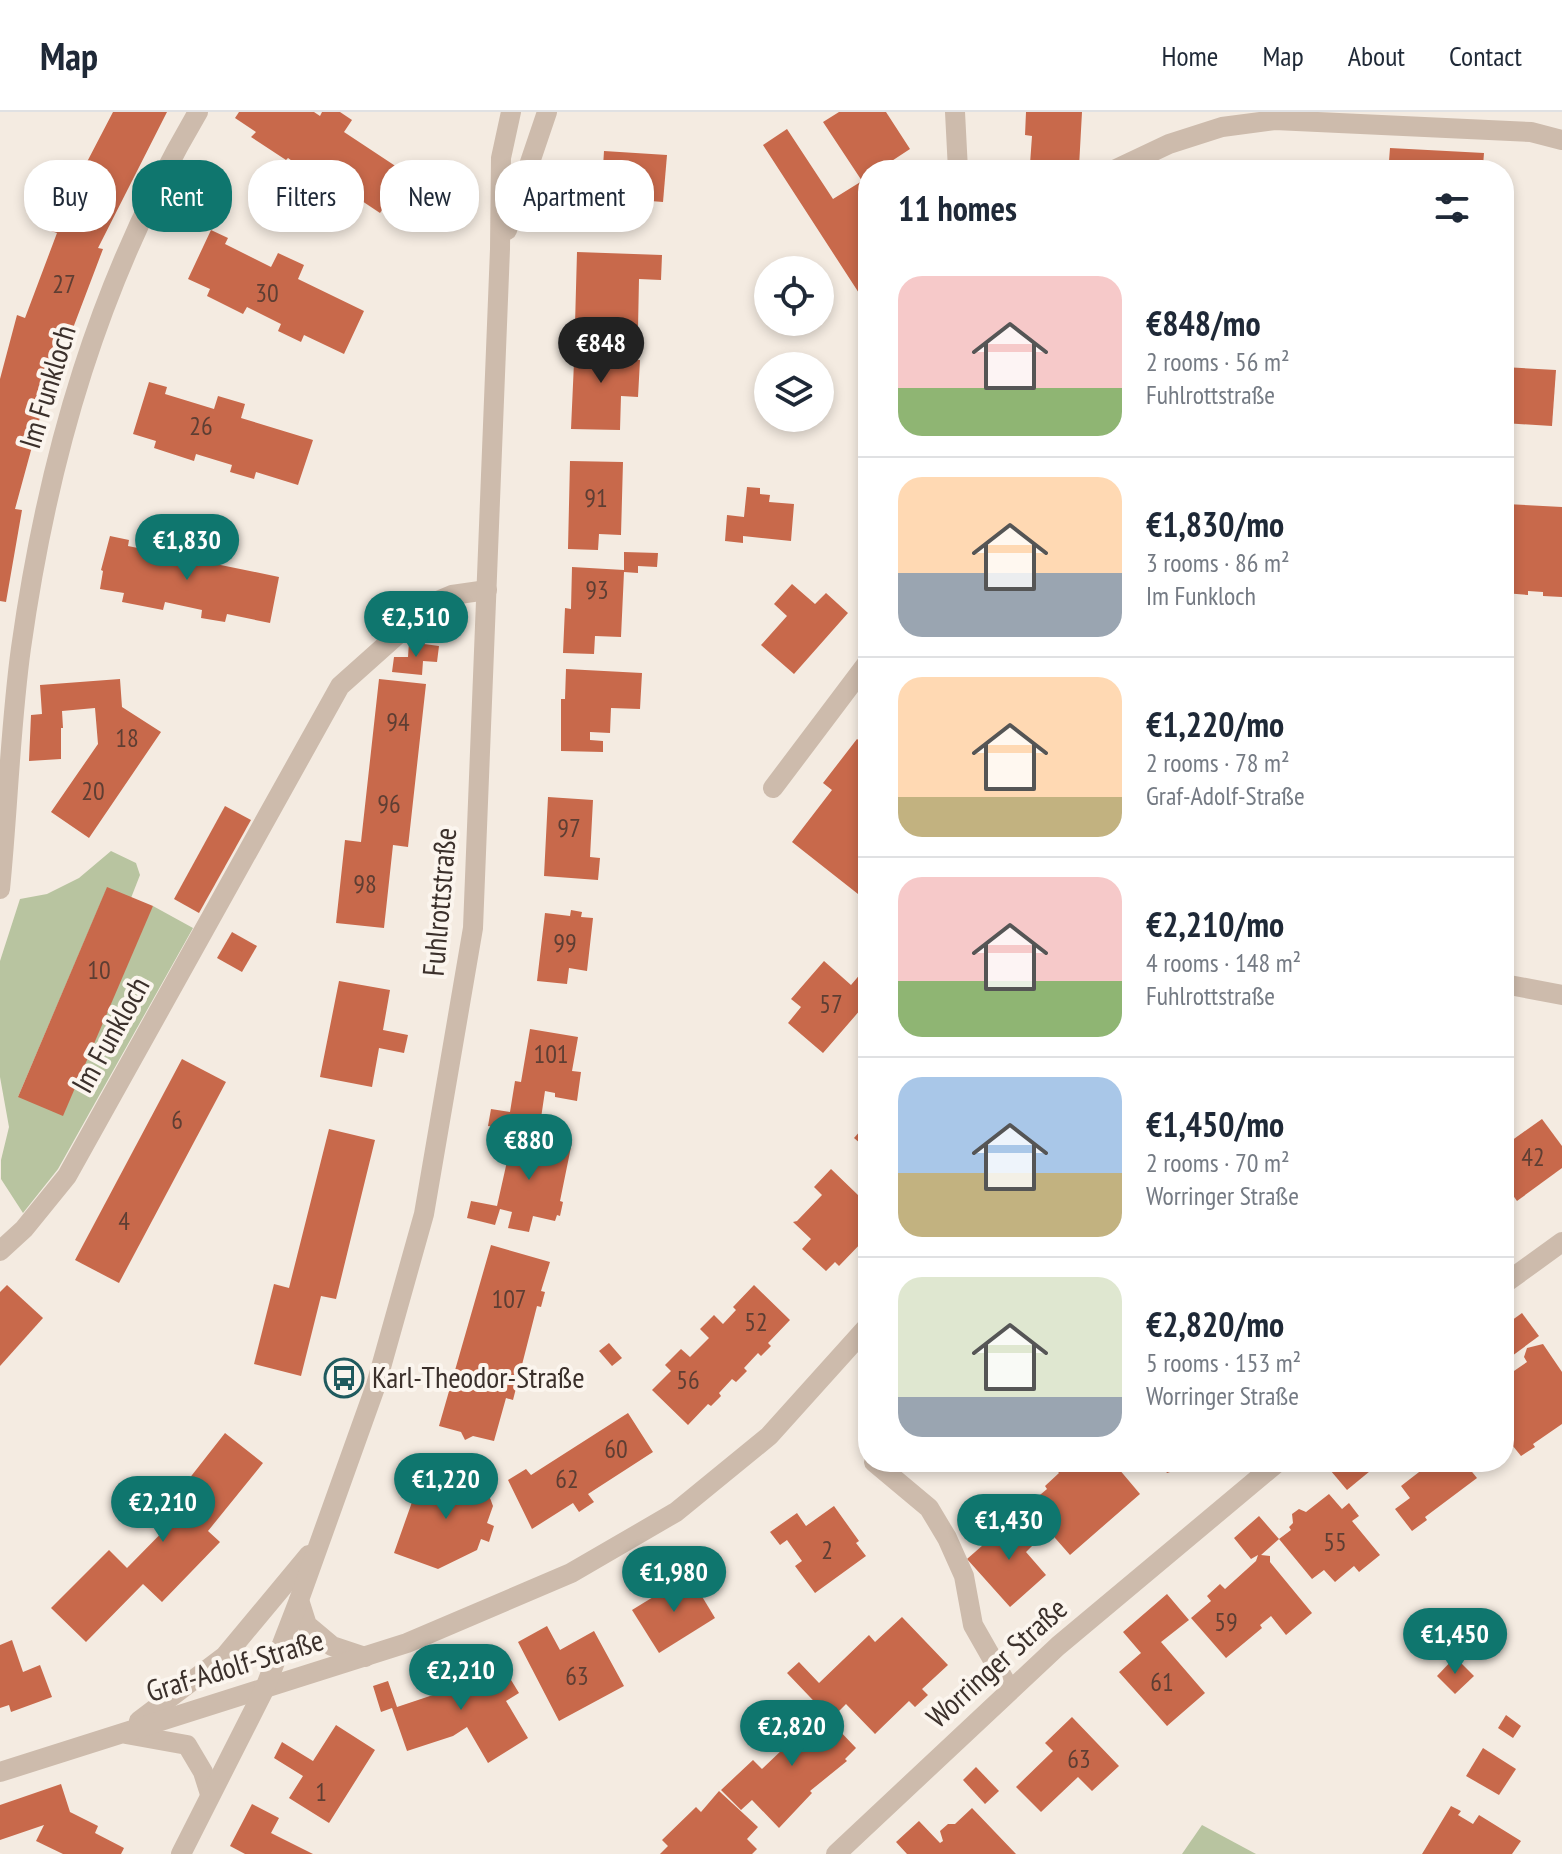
<!DOCTYPE html>
<html lang="en">
<head>
<meta charset="utf-8">
<style>
  :root { --surface:#fff; --page:#f2f2f3; --text:#1f2937; --muted:#747a83; --line:#e0e1e3; --accent:#0f766e }
  body { margin:0; font-family:"PT Sans Narrow",sans-serif; background:var(--page); color:var(--text); height:100vh; display:flex; flex-direction:column; font-size:30px; white-space:nowrap }
  * { box-sizing:border-box; margin:0 }
  p { font-size:26px; color:var(--muted) }
  .icon { flex:none; width:44px; height:44px; fill:none; stroke:currentColor; stroke-width:2; stroke-linecap:round; stroke-linejoin:round }
  .map { position:relative; flex:1; overflow:hidden }
  .drawer { position:absolute; left:858px; top:48px; width:656px; height:1312px; display:flex; flex-direction:column; background:var(--surface); border-radius:32px; box-shadow:0 4px 12px #0003 }
  .drawer>* { flex:none }
  .top-card { position:absolute; left:24px; top:48px; width:714px; height:72px; display:flex; gap:16px }
  .fabs { position:absolute; left:754px; top:144px; display:grid; gap:16px }
  .fabs a { display:grid; place-items:center; width:80px; height:80px; border-radius:50%; background:var(--surface); box-shadow:0 4px 12px #0003; font-size:40px }
  .price { position:absolute; translate:-50% -68px; padding:0 18px; border-radius:28px; background:var(--accent); color:#fff; font-size:26px; line-height:52px; filter:drop-shadow(0 2px 4px #0008) }
  .price::after { content:''; position:absolute; left:50%; top:48px; width:24px; height:18px; margin-left:-12px; background:inherit; clip-path:polygon(0 0,100% 0,50% 100%) }
  .price.on { background:#222; color:#fff }
  ul { padding:0; list-style:none }
  li { display:flex; align-items:center; gap:24px; height:200px; padding:0 40px }
  li+li { border-top:2px solid var(--line) }
  li span { display:grid; place-items:center; flex:none; width:224px; height:160px; border-radius:24px; color:#555 }
  li>.icon { margin-inline-start:auto }
  span .icon { width:96px; height:96px; fill:#fffc; stroke-width:1 }
  li b { font-size:34px }
  h2 { display:flex; justify-content:space-between; align-items:center; height:96px; padding:0 40px; font-size:34px }
  .chip { padding:0 28px; border-radius:32px; background:var(--surface); box-shadow:0 4px 12px #0003; font-size:28px; line-height:72px }
  .chip.on { background:var(--accent); color:#fff }
  header { display:flex; align-items:center; gap:48px; box-sizing:border-box; height:112px; padding:0 40px; background:var(--surface); border-bottom:2px solid var(--line) }
  header strong { font-size:38px }
  nav { display:flex; gap:44px; margin-inline-start:auto; font-size:28px }
  .map>svg:first-child { display:block }
  .green { fill:#b8c4a0 }
  .building { fill:#c8694b }
  .lines { fill:none; stroke-linecap:round; stroke-linejoin:round }
  .service { stroke:#cdbbac; stroke-width:20 }
  .minor { stroke:#cdbbac; stroke-width:20 }
  .labels { text-anchor:middle; stroke-width:8; stroke-linejoin:round; paint-order:stroke }
  .number-label { font-size:26px; fill:#5e3e33 }
  .street-label { font-size:30px; fill:#3b302b; stroke:#fbf5ee }
  .poi-label { font-size:30px; fill:#3b302b; stroke:#fbf5ee; text-anchor:start }
</style>
</head>
<body>
<header>
<strong>Map</strong>
<nav><a>Home</a><a>Map</a><a>About</a><a>Contact</a></nav>
</header>
<div class="map">
<svg width="1562" height="1742" viewBox="0 0 1562 1742">
  <rect width="100%" height="100%" fill="#f4ebe1"/>
  <g class="green">
    <polygon points="111,739 136,751 140,763 131,786 107,776 18,985 153,794 193,816 58,1057 23,1101 1,1067 1,1048 9,1015 0,965 0,849 20,787 47,782 79,766"/>
    <polygon points="1202,1713 1256,1742 1182,1742"/>
  </g>
  <g class="building">
    <polygon points="113,0 167,0 98,136 103,137 70,224 63,221 15,397 22,398 6,490 0,489 0,267 17,203 25,206 57,121 51,119"/>
    <polygon points="239,0 314,0 320,4 322,0 340,0 352,8 344,20 406,61 380,101 344,77 340,83 288,46 286,48 251,25 256,20 235,6"/>
    <polygon points="839,0 886,0 910,37 878,58 868,58 868,195 763,33 787,17 833,87 862,69 823,10"/>
    <polygon points="1026,0 1082,0 1079,55 1030,52 1032,24 1025,23"/>
    <polygon points="1390,36 1484,41 1483,54 1491,54 1491,58 1381,58 1382,49 1389,49"/>
    <polygon points="604,39 667,43 663,90 601,85"/>
    <polygon points="211,118 228,126 225,132 271,155 278,141 304,153 298,167 364,199 344,242 304,223 301,230 278,219 281,212 247,195 243,202 207,184 210,177 188,167"/>
    <polygon points="577,140 662,143 661,168 639,167 638,216 575,213"/>
    <polygon points="575,228 617,230 616,246 640,248 638,285 621,284 620,318 571,317"/>
    <polygon points="1504,255 1556,258 1552,314 1504,311"/>
    <polygon points="149,270 167,275 165,282 214,297 218,284 245,292 241,306 313,328 298,373 256,360 254,367 230,360 232,353 196,342 194,349 154,336 156,329 133,322"/>
    <polygon points="570,349 623,350 621,423 599,422 598,438 568,437"/>
    <polygon points="747,375 760,376 760,382 770,383 769,390 794,392 791,429 743,424 743,431 725,429 727,403 744,405"/>
    <polygon points="1506,392 1562,395 1562,485 1543,484 1543,480 1528,479 1528,483 1504,481"/>
    <polygon points="110,424 129,428 128,434 177,444 180,431 209,437 206,450 279,465 270,511 227,502 225,510 201,506 202,498 165,490 163,498 122,490 124,481 100,477 103,459 101,458"/>
    <polygon points="624,440 658,441 657,455 638,454 638,461 624,460 621,525 595,524 594,542 563,541 565,496 571,497 572,455 624,458"/>
    <polygon points="792,472 815,492 826,481 848,501 794,562 761,533 787,504 774,492"/>
    <polygon points="409,530 439,534 437,550 423,549 422,563 392,560 394,545 408,545"/>
    <polygon points="566,557 642,561 640,597 611,596 610,621 590,620 590,628 603,629 603,640 561,639 561,587 565,587"/>
    <polygon points="120,567 122,595 161,620 89,726 51,700 98,632 95,596 62,599 63,616 61,616 61,647 29,649 31,603 42,602 40,573"/>
    <polygon points="379,567 426,572 408,735 393,733 384,816 336,811 345,728 361,730"/>
    <polygon points="857,627 868,635 868,768 858,782 792,730 832,678 823,671"/>
    <polygon points="548,685 593,688 590,745 600,746 598,768 544,764"/>
    <polygon points="225,694 251,708 199,801 174,787"/>
    <polygon points="107,775 153,794 63,1004 18,985"/>
    <polygon points="571,798 582,800 581,805 593,806 587,859 569,856 567,872 537,869 545,801 570,804"/>
    <polygon points="232,820 257,834 242,860 217,846"/>
    <polygon points="824,849 851,873 862,860 868,866 868,889 823,941 788,911 801,895 791,887"/>
    <polygon points="339,869 390,878 383,918 408,923 404,941 379,936 372,975 320,965"/>
    <polygon points="530,917 578,925 572,959 581,960 577,989 555,985 555,981 545,979 541,1006 520,1002 518,1012 514,1011 513,1018 488,1014 491,997 510,1000 515,969 521,970"/>
    <polygon points="182,947 226,970 119,1171 75,1148"/>
    <polygon points="1542,1007 1562,1034 1562,1056 1517,1089 1504,1071 1504,1034"/>
    <polygon points="868,1010 868,1038 854,1026"/>
    <polygon points="329,1017 375,1028 336,1187 321,1184 301,1264 254,1252 274,1172 289,1176"/>
    <polygon points="514,1018 572,1030 560,1089 563,1090 560,1104 557,1103 555,1109 533,1104 529,1120 508,1116 512,1100 500,1097 495,1113 467,1106 471,1089 497,1094"/>
    <polygon points="831,1057 858,1083 865,1075 868,1077 868,1127 866,1126 839,1154 835,1150 826,1159 802,1137 811,1127 793,1110 797,1109 822,1083 814,1075"/>
    <polygon points="491,1133 550,1150 541,1179 545,1180 541,1195 537,1194 513,1288 506,1286 494,1329 473,1324 465,1328 461,1320 439,1314"/>
    <polygon points="7,1173 43,1206 0,1254 0,1180"/>
    <polygon points="754,1173 790,1208 768,1231 771,1234 761,1244 758,1241 744,1256 747,1259 736,1270 732,1267 719,1281 721,1284 711,1294 708,1292 688,1313 652,1278 671,1259 665,1253 681,1237 690,1245 709,1226 700,1217 714,1203 723,1212 736,1198 733,1195"/>
    <polygon points="1522,1201 1539,1224 1512,1244 1504,1233 1504,1214"/>
    <polygon points="609,1231 622,1246 612,1254 599,1239"/>
    <polygon points="1543,1232 1562,1260 1562,1312 1533,1332 1535,1335 1521,1344 1504,1323 1504,1250 1511,1261 1527,1250 1524,1245 1527,1236"/>
    <polygon points="628,1301 653,1340 588,1382 594,1390 579,1400 573,1391 532,1417 508,1368 526,1357 531,1363"/>
    <polygon points="225,1321 263,1351 208,1419 220,1430 162,1490 143,1472 86,1530 51,1496 109,1438 127,1456 185,1397 174,1386"/>
    <polygon points="1061,1350 1113,1350 1140,1382 1070,1443 1027,1394 1047,1377 1045,1374 1059,1361 1054,1355"/>
    <polygon points="1154,1350 1179,1350 1173,1359 1167,1361 1165,1358 1163,1360"/>
    <polygon points="1328,1350 1381,1350 1347,1378 1325,1352"/>
    <polygon points="1432,1350 1464,1350 1477,1366 1425,1405 1427,1408 1412,1419 1395,1397 1410,1386 1401,1374"/>
    <polygon points="432,1354 485,1373 493,1394 487,1411 494,1414 489,1430 481,1427 477,1438 438,1457 394,1441 412,1390 418,1392"/>
    <polygon points="1329,1382 1342,1397 1349,1391 1359,1404 1352,1409 1380,1443 1359,1460 1354,1454 1335,1470 1324,1458 1312,1467 1279,1427 1291,1418 1289,1415 1293,1411 1292,1402 1299,1397 1306,1400"/>
    <polygon points="834,1394 859,1429 856,1431 866,1444 815,1481 795,1454 802,1449 787,1428 780,1433 770,1420 797,1401 806,1414"/>
    <polygon points="1259,1404 1279,1427 1261,1443 1270,1444 1270,1450 1312,1501 1286,1523 1271,1504 1260,1513 1262,1516 1226,1546 1191,1506 1211,1489 1207,1484 1220,1472 1225,1477 1256,1449 1258,1443 1251,1447 1234,1426"/>
    <polygon points="1015,1405 1037,1429 1026,1440 1046,1463 1010,1495 967,1447"/>
    <polygon points="689,1463 715,1506 659,1541 632,1498"/>
    <polygon points="1167,1482 1189,1508 1161,1530 1205,1581 1167,1614 1119,1560 1141,1541 1123,1520"/>
    <polygon points="902,1505 948,1553 922,1577 928,1583 915,1595 909,1589 875,1622 846,1592 831,1607 787,1561 799,1550 819,1571 869,1523 875,1530"/>
    <polygon points="547,1514 560,1538 594,1519 624,1574 559,1609 518,1530"/>
    <polygon points="12,1528 23,1560 40,1553 52,1585 11,1600 9,1593 0,1596 0,1533"/>
    <polygon points="1455,1545 1474,1564 1455,1582 1437,1564"/>
    <polygon points="500,1550 519,1581 506,1589 528,1626 488,1651 467,1615 453,1624 407,1639 392,1596 381,1600 373,1574 388,1569 397,1595 439,1581 436,1568 458,1562 455,1557 467,1551 475,1565"/>
    <polygon points="815,1593 856,1636 845,1647 847,1649 810,1679 812,1681 779,1716 752,1688 741,1698 721,1678 753,1648 762,1657 784,1636 777,1628"/>
    <polygon points="1506,1603 1521,1614 1513,1626 1498,1616"/>
    <polygon points="1072,1605 1119,1654 1092,1679 1078,1665 1041,1700 1016,1675 1053,1639 1045,1631"/>
    <polygon points="336,1613 375,1638 329,1711 289,1686 303,1664 274,1646 282,1630 313,1649"/>
    <polygon points="1483,1636 1516,1657 1499,1683 1466,1664"/>
    <polygon points="976,1655 999,1679 985,1692 963,1668"/>
    <polygon points="61,1672 70,1700 98,1714 95,1721 124,1736 121,1742 63,1742 36,1729 44,1713 0,1728 0,1693"/>
    <polygon points="719,1679 758,1715 747,1727 757,1737 752,1742 660,1742 668,1734 662,1728 696,1695 701,1700"/>
    <polygon points="252,1692 279,1706 271,1721 313,1742 245,1742 230,1734"/>
    <polygon points="1451,1694 1461,1699 1458,1703 1473,1712 1479,1703 1521,1729 1512,1742 1422,1742"/>
    <polygon points="972,1696 1016,1742 907,1742 896,1730 919,1709 940,1731 943,1729 940,1719 948,1712 955,1712"/>
  </g>
  <g class="lines">
    <polyline class="service" points="1114,58 1169,32 1222,15 1275,8 1531,20 1562,28"/>
    <g class="minor">
      <polyline points="955,0 958,58"/>
      <polyline points="507,118 547,0"/>
      <polyline points="773,676 868,550"/>
      <path d="M 0,777 C 8,697 10,616 21,536 C 48,344 99,168 198,0"/>
      <polyline points="1504,872 1562,883"/>
      <polyline points="0,1139 24,1117 67,1064 340,574 433,491 452,483 487,478"/>
      <polyline points="1504,1172 1562,1130"/>
      <polyline points="874,1350 929,1396 947,1426 964,1464 973,1513 1010,1578"/>
      <polyline points="299,1488 307,1513 332,1534 365,1545"/>
      <polyline points="139,1609 225,1544 309,1443"/>
      <polyline points="126,1622 187,1633 203,1660 210,1682"/>
      <polyline points="0,1660 407,1531 571,1461 676,1400 769,1324 868,1214"/>
      <polyline points="181,1742 265,1576 299,1488 376,1273 424,1102 473,816 500,137 501,46 511,0"/>
      <polyline points="836,1742 1058,1534 1278,1350"/>
    </g>
  </g>
  <defs>
    <symbol id="bus-ring" viewBox="-11 -11 22 22"><circle r="9.5" fill="#fbf5ee" stroke="#1f5a5e" stroke-width="1.5"/><path d="M-5-6H5V4H4V6H2V4H-2V6H-4V4H-5ZM-3.5-4V0h7V-4ZM-3.5 1.2v1.5H-2V1.2ZM2 1.2v1.5H3.5V1.2Z" fill="#1f5a5e"/></symbol>
  </defs>
  <g fill-rule="evenodd">
    <use href="#bus-ring" x="322" y="1244" width="44" height="44"/>
  </g>
  <g class="labels">
    <g class="number-label">
      <text x="64" y="181">27</text>
      <text x="267" y="190">30</text>
      <text x="201" y="323">26</text>
      <text x="596" y="395">91</text>
      <text x="597" y="487">93</text>
      <text x="398" y="619">94</text>
      <text x="127" y="635">18</text>
      <text x="93" y="688">20</text>
      <text x="389" y="701">96</text>
      <text x="569" y="725">97</text>
      <text x="365" y="781">98</text>
      <text x="565" y="840">99</text>
      <text x="99" y="867">10</text>
      <text x="831" y="901">57</text>
      <text x="551" y="951">101</text>
      <text x="177" y="1017">6</text>
      <text x="1533" y="1054">42</text>
      <text x="124" y="1118">4</text>
      <text x="509" y="1196">107</text>
      <text x="756" y="1219">52</text>
      <text x="688" y="1277">56</text>
      <text x="616" y="1346">60</text>
      <text x="567" y="1376">62</text>
      <text x="1335" y="1439">55</text>
      <text x="827" y="1447">2</text>
      <text x="1226" y="1519">59</text>
      <text x="577" y="1573">63</text>
      <text x="1162" y="1579">61</text>
      <text x="1079" y="1656">63</text>
      <text x="321" y="1689">1</text>
    </g>
    <g class="street-label">
      <text transform="translate(48 275) rotate(-73)" y="10">Im Funkloch</text>
      <text transform="translate(440 790) rotate(-85)" y="10">Fuhlrottstraße</text>
      <text transform="translate(111 923) rotate(-61)" y="10">Im Funkloch</text>
      <text transform="translate(997 1551) rotate(-42)" y="10">Worringer Straße</text>
      <text transform="translate(235 1554) rotate(-17)" y="10">Graf-Adolf-Straße</text>
    </g>
    <g class="poi-label">
      <text x="372" y="1276">Karl-Theodor-Straße</text>
    </g>
  </g>
</svg>
<div class="fabs">
<a><svg class="icon" aria-label="locate" viewBox="0 0 24 24"><circle cx="12" cy="12" r="6"/><path d="M12 2v4M12 18v4M2 12h4M18 12h4"/></svg></a>
<a><svg class="icon" aria-label="layers" viewBox="0 0 24 24"><path d="M12 4l9 5-9 5-9-5zM3 14l9 5 9-5"/></svg></a>
</div>
<b class="price on" style="left:601px;top:273px">€848</b>
<b class="price" style="left:187px;top:470px">€1,830</b>
<b class="price" style="left:416px;top:547px">€2,510</b>
<b class="price" style="left:529px;top:1070px">€880</b>
<b class="price" style="left:446px;top:1409px">€1,220</b>
<b class="price" style="left:163px;top:1432px">€2,210</b>
<b class="price" style="left:1009px;top:1450px">€1,430</b>
<b class="price" style="left:674px;top:1502px">€1,980</b>
<b class="price" style="left:1455px;top:1564px">€1,450</b>
<b class="price" style="left:461px;top:1600px">€2,210</b>
<b class="price" style="left:792px;top:1656px">€2,820</b>
<div class="top-card">
<a class="chip">Buy</a>
<a class="chip on">Rent</a>
<a class="chip">Filters</a>
<a class="chip">New</a>
<a class="chip">Apartment</a>
</div>
<section class="drawer">
<h2>11 homes<svg class="icon" aria-label="filters" viewBox="0 0 24 24"><path d="M4 7h16M4 17h16"/><circle cx="9" cy="7" r="2"/><circle cx="15" cy="17" r="2"/></svg></h2>
<ul>
<li><span style="background:linear-gradient(#f6c9c9 70%,#8fb573 0)"><svg class="icon" aria-label="home" viewBox="0 0 24 24"><path d="M3 11l9-7 9 7M6 9v11h12V9"/></svg></span><div><b>€848/mo</b><p>2 rooms · 56 m²</p><p>Fuhlrottstraße</p></div></li>
<li><span style="background:linear-gradient(#ffd9b3 60%,#9aa5b1 0)"><svg class="icon" aria-label="home" viewBox="0 0 24 24"><path d="M3 11l9-7 9 7M6 9v11h12V9"/></svg></span><div><b>€1,830/mo</b><p>3 rooms · 86 m²</p><p>Im Funkloch</p></div></li>
<li><span style="background:linear-gradient(#ffd9b3 75%,#c2b280 0)"><svg class="icon" aria-label="home" viewBox="0 0 24 24"><path d="M3 11l9-7 9 7M6 9v11h12V9"/></svg></span><div><b>€1,220/mo</b><p>2 rooms · 78 m²</p><p>Graf-Adolf-Straße</p></div></li>
<li><span style="background:linear-gradient(#f6c9c9 65%,#8fb573 0)"><svg class="icon" aria-label="home" viewBox="0 0 24 24"><path d="M3 11l9-7 9 7M6 9v11h12V9"/></svg></span><div><b>€2,210/mo</b><p>4 rooms · 148 m²</p><p>Fuhlrottstraße</p></div></li>
<li><span style="background:linear-gradient(#a9c7e8 60%,#c2b280 0)"><svg class="icon" aria-label="home" viewBox="0 0 24 24"><path d="M3 11l9-7 9 7M6 9v11h12V9"/></svg></span><div><b>€1,450/mo</b><p>2 rooms · 70 m²</p><p>Worringer Straße</p></div></li>
<li><span style="background:linear-gradient(#dfe7d0 75%,#9aa5b1 0)"><svg class="icon" aria-label="home" viewBox="0 0 24 24"><path d="M3 11l9-7 9 7M6 9v11h12V9"/></svg></span><div><b>€2,820/mo</b><p>5 rooms · 153 m²</p><p>Worringer Straße</p></div></li>
</ul>
</section>
</div>
</body>
</html>
